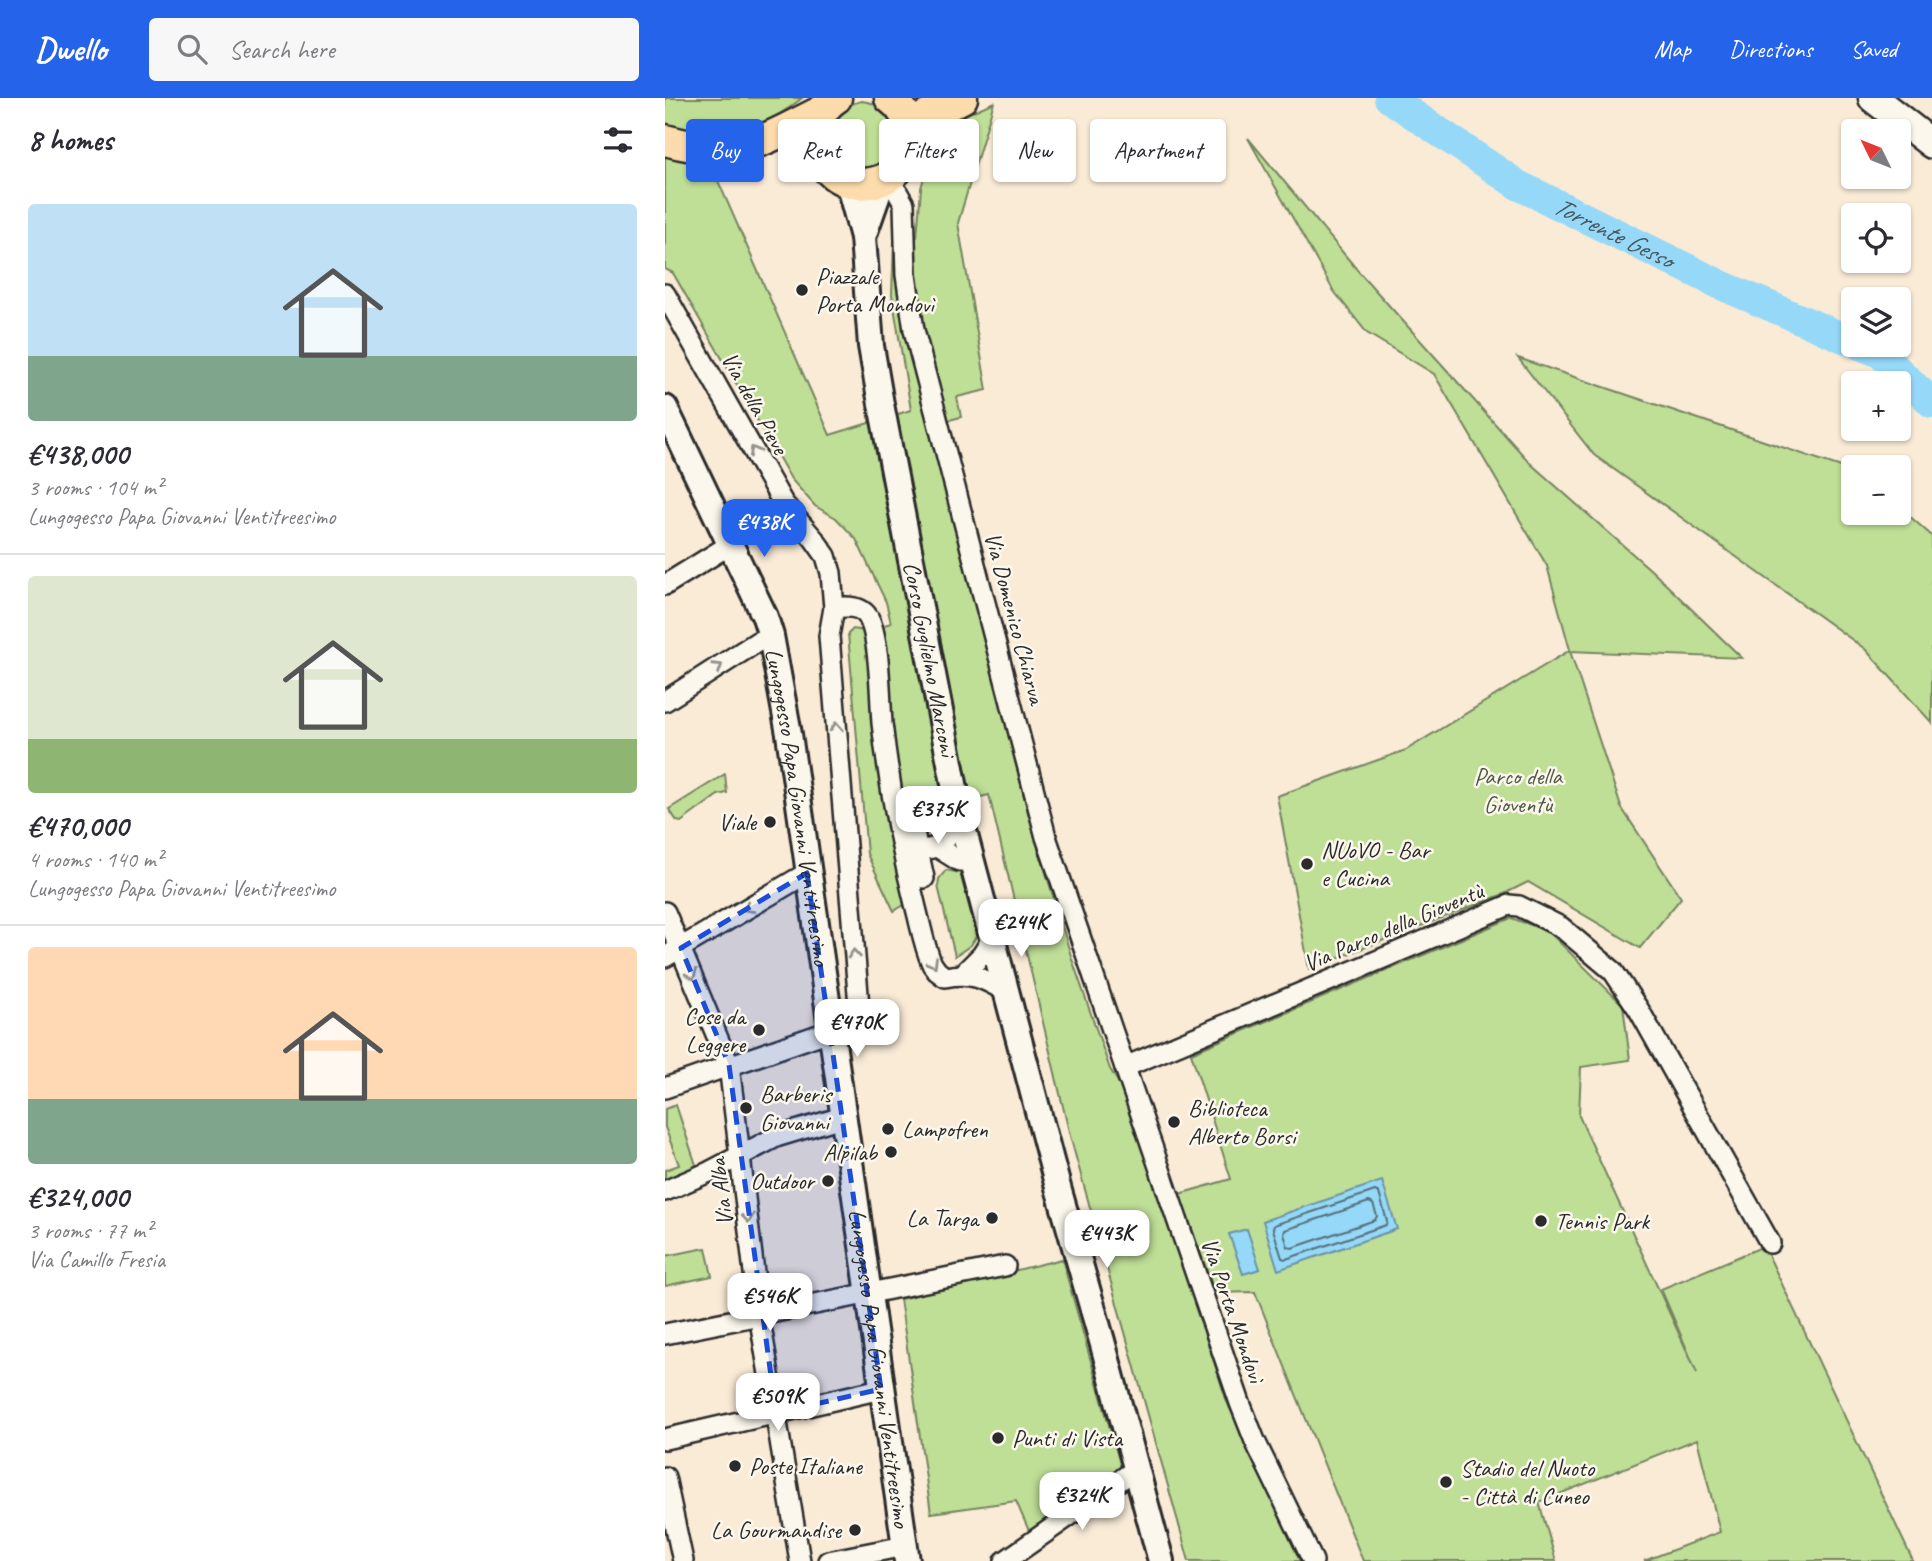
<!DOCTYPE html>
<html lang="en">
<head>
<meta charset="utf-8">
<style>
  :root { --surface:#fff; --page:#f7f7f7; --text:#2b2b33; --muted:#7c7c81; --line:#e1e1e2; --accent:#2563eb }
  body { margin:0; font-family:Caveat,sans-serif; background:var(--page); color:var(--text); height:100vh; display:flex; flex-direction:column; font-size:26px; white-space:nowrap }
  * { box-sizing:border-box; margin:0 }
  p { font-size:23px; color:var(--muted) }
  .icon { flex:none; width:38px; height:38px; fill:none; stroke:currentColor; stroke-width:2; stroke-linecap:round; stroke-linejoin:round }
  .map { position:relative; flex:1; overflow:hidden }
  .side { display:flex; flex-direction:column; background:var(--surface); width:665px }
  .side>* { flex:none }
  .guide { position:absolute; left:21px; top:21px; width:665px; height:63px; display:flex; gap:14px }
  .needle { width:46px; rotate:313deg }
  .buttons { position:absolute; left:1176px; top:21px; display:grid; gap:14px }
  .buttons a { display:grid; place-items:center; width:70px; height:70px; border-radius:7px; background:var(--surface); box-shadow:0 2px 5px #0004; font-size:35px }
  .price { position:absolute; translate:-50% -60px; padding:0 16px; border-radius:14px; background:#fff; color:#222; font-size:23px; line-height:46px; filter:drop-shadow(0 2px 4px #0008) }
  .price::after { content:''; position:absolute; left:50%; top:42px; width:21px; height:16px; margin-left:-10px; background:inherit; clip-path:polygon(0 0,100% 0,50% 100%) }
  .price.active { background:var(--accent); color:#fff }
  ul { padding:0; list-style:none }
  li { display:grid; align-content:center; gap:14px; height:371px; padding:0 28px }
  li+li { border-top:2px solid var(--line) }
  li span { display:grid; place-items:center; height:217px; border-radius:7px; color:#555 }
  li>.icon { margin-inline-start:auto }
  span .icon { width:126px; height:126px; fill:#fffc; stroke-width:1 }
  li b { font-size:30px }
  h2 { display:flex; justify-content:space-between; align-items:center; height:84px; padding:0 28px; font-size:30px }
  .chip { padding:0 24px; border-radius:7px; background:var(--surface); box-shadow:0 2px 5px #0004; font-size:24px; line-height:63px }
  .chip.active { background:var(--accent); color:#fff }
  header { display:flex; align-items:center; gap:42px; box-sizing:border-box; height:98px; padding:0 35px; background:var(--accent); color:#fff }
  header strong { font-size:33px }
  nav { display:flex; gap:38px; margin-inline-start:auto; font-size:24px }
  .search { width:490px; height:63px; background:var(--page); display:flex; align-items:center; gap:18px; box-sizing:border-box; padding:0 24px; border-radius:7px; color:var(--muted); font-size:26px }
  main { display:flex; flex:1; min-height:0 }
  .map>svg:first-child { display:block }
  .green { fill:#bfde96; stroke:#758460; stroke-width:2 }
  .water { fill:#95d8f7; stroke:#6b93a5; stroke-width:2 }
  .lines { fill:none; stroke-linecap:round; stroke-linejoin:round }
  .shore { stroke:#55707d; stroke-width:2 }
  .river { stroke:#95d8f7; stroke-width:30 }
  .minor-casing { stroke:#2b2b2b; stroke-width:24 }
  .tertiary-casing { stroke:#2b2b2b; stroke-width:30 }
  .secondary-casing { stroke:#2b2b2b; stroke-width:33 }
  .primary-casing { stroke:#2b2b2b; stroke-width:35 }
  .minor { stroke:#fbf7ec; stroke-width:19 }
  .tertiary { stroke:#fbf7ec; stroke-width:24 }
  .secondary { stroke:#fbf7ec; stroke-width:28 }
  .primary { stroke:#fcdcac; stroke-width:30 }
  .oneway { stroke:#93918c }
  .marked { fill:#1d4ed8; fill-opacity:0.2; stroke:#1d4ed8; stroke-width:5; stroke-dasharray:14 9; stroke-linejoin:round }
  .poi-dot { fill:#2b2b2b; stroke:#fbf7ec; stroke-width:2.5 }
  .labels { text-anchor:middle; stroke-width:5; stroke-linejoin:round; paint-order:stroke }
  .poi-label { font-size:24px; fill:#2b2b2b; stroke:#fbf7ec; text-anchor:start }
  .street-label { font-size:24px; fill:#2b2b2b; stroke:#fbf7ec }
  .park-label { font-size:24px; fill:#505846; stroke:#fbf7ec }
  .water-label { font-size:26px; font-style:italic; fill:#46565e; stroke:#fbf7ec }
</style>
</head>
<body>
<header>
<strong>Dwello</strong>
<div class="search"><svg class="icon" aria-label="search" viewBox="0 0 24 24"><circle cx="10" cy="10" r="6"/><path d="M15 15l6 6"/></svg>Search here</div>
<nav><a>Map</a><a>Directions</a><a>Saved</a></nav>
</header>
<main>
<section class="side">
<h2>8 homes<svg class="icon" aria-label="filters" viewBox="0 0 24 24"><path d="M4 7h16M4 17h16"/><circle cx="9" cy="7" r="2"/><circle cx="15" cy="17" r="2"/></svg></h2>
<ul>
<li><span style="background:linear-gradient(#bfe0f5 70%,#7fa58c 0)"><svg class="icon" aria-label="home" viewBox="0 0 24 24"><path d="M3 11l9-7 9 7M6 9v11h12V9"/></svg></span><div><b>€438,000</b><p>3 rooms · 104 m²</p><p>Lungogesso Papa Giovanni Ventitreesimo</p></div></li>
<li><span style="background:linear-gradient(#dfe7d0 75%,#8fb573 0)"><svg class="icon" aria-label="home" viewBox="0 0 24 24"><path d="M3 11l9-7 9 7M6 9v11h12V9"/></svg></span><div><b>€470,000</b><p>4 rooms · 140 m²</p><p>Lungogesso Papa Giovanni Ventitreesimo</p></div></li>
<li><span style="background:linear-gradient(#ffd9b3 70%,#7fa58c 0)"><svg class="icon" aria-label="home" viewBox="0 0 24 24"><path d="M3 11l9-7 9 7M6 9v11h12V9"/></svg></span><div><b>€324,000</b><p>3 rooms · 77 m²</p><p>Via Camillo Fresia</p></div></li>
</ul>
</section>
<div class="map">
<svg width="1267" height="1463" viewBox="0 0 1267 1463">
  <rect width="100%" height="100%" fill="#faebd7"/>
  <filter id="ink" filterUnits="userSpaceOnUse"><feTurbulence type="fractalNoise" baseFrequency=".0143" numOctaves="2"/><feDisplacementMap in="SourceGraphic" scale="14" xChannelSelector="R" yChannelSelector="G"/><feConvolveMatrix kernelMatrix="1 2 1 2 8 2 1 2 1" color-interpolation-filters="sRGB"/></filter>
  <g filter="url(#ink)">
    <g class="green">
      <path d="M 0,0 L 137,0 C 100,32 45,43 0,25 Z"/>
      <path d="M 197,3 C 212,5 227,12 233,28 C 235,35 233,45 233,52 L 206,76 L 171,65 L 162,31 C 172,15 178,7 197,3 Z"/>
      <polygon points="329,4 293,125 322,292 292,299 296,319 268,326 363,715 406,858 445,971 455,987 502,1118 562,1304 635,1463 524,1463 405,1038 324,697 282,707 276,715 264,719 251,710 221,703 239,807 229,813 202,756 183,536 188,531 199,533 226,525 221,504 191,441 171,420 150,408 126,381 8,175 0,171 0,57 47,69 165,337 246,312 227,197 229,144 252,139 256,90 267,51 288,22"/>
      <polygon points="583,40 694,174 866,366 987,473 1077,560 905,553 956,709 1016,800 975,850 863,784 839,796 644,871 612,698 741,652 905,552 882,468 769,276 702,235 668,192"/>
      <polygon points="853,260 1188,373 1188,415 1234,415 1234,409 1267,438 1267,625 1200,551 929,357"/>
      <polygon points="60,676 62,695 53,697 16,724 12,723 4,711"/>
      <polygon points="281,772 295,775 312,837 306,847 290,858 273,788 274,781"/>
      <polygon points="846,820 883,833 958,907 965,962 916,969 914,1018 1032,1275 996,1191 1099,1148 1248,1463 979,1463 1055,1434 1032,1341 874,1404 891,1463 698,1463 590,1194 550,1195 514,1096 566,1081 526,955"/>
      <polygon points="11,1007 32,1070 0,1081 0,1072 14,1067 0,1029 0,1011"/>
      <polygon points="41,1150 47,1178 0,1188 0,1158"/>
      <polygon points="397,1161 457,1373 367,1440 351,1403 266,1415 235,1201"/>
    </g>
    <g class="water">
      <polygon points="717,1083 732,1131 613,1172 598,1123"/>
      <polygon points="582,1131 595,1171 578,1176 564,1136"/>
    </g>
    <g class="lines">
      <g class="shore">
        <polygon points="710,1093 714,1095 722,1123 721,1127 621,1161 617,1160 608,1131 609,1127"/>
        <polygon points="704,1104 708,1106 712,1118 710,1122 627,1150 623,1149 619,1136 620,1132"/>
      </g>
      <g class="river">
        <path id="s1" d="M 724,0 L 853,87 L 1056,187 L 1188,244"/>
        <polyline points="1195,247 1215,255 1267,305"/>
      </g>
      <defs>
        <g id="minor">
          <polyline points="224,79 239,106 241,177 249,232 381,739 575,1305 590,1343 648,1463"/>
          <polyline points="0,196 118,405 149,441 161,458 166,475 169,510 164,538 194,908 190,919 182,927 0,990"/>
          <polyline points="0,487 66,446"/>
          <path d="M 169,510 C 181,508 196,507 203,519 C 215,539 215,600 217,625 C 224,686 236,751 251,810 C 256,829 259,848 267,866 L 272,873 L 280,879 C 307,874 318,880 342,894"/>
          <polyline points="0,603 92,544 106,538"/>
          <polyline points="242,702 259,780"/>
          <polyline points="272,749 294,763 307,763"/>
          <polyline points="254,753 272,749 296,722"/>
          <polyline points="0,814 64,967 94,1216 135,1463"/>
          <polyline points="0,859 142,775"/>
          <polyline points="299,875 317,857 327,841"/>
          <polyline points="460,969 844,807 854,808 896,829 948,873 974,912 1105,1145"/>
          <polyline points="0,1093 44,1074 111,1039 177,1019"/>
          <polyline points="0,1236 340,1168"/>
          <polyline points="0,1341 216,1291"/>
          <polyline points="0,1379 18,1463"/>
          <polyline points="163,1463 240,1448"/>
          <polyline points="340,1463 471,1371"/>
        </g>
        <g id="tertiary">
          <path id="s2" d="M 183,84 L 198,139 L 206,248 L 216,306 L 296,722 L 394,1093 L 437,1243 L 496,1463"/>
          <polyline points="198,139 218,82"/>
          <path id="s3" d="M 0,310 L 100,519 L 106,538 L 124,636 L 242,1463"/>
        </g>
        <polyline id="secondary" points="1208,0 1267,46"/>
        <g id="primary">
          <path d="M 171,0 C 157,9 149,26 151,42 C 156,103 246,99 245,37 C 245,22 237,9 225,0"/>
          <polyline points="245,33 256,21 297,0"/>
          <path d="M 0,42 C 29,50 63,55 92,44 C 115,36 136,23 157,13"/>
        </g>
      </defs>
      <use href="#minor" class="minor-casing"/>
      <use href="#tertiary" class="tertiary-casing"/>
      <use href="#secondary" class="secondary-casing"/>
      <use href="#primary" class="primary-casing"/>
      <use href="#minor" class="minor"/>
      <use href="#tertiary" class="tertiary"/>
      <use href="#secondary" class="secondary"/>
      <use href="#primary" class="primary"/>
    </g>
    <defs><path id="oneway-chevron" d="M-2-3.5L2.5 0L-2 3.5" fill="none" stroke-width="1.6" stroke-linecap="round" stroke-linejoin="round" transform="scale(1.75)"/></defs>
    <g class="oneway">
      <use href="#oneway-chevron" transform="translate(89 353) rotate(-119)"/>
      <use href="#oneway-chevron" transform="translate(53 569) rotate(-33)"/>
      <use href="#oneway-chevron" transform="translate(171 629) rotate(-94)"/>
      <use href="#oneway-chevron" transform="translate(83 810) rotate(150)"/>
      <use href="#oneway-chevron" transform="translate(189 856) rotate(-95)"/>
      <use href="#oneway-chevron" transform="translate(268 865) rotate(60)"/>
      <use href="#oneway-chevron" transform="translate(27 877) rotate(68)"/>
      <use href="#oneway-chevron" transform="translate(83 1120) rotate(84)"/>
    </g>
  </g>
  <path class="marked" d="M 142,775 L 216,1291 L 111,1315 L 64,967 L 16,850 Z"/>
  <g class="poi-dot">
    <circle cx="137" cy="192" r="7"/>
    <circle cx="105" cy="724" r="7"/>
    <circle cx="642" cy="766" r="7"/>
    <circle cx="94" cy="932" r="7"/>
    <circle cx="81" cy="1010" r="7"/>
    <circle cx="509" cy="1024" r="7"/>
    <circle cx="223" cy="1031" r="7"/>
    <circle cx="226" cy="1054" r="7"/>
    <circle cx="163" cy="1083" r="7"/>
    <circle cx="327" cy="1120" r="7"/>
    <circle cx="876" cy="1123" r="7"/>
    <circle cx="333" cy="1340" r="7"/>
    <circle cx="70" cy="1368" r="7"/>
    <circle cx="781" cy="1384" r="7"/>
    <circle cx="190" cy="1432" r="7"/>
  </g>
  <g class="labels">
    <g class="poi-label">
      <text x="151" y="186">Piazzale<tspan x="151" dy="28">Porta Mondovì</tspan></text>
      <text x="91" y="732" text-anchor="end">Viale</text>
      <text x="656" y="760">NUoVO - Bar<tspan x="656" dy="28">e Cucina</tspan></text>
      <text x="80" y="926" text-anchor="end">Cose da<tspan x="80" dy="28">Leggere</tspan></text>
      <text x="95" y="1004">Barberis<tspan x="95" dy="28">Giovanni</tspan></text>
      <text x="523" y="1018">Biblioteca<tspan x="523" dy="28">Alberto Borsi</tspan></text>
      <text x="237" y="1039">Lampofren</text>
      <text x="212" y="1062" text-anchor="end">Alpilab</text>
      <text x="149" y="1091" text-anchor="end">Outdoor</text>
      <text x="313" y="1128" text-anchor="end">La Targa</text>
      <text x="890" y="1131">Tennis Park</text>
      <text x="347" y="1348">Punti di Vista</text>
      <text x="84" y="1376">Poste Italiane</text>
      <text x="795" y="1378">Stadio del Nuoto<tspan x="795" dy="28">- Città di Cuneo</tspan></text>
      <text x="176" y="1440" text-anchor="end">La Gourmandise</text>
    </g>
    <g class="street-label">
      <text transform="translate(90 305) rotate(61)" y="8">Via della Pieve</text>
      <text transform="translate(350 520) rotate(75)" y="8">Via Domenico Chiarva</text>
      <text dy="8" stroke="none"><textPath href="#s2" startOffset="485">Corso Guglielmo Marconi</textPath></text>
      <text dy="8" stroke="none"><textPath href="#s3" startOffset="425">Lungogesso Papa Giovanni Ventitreesimo</textPath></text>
      <text transform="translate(728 829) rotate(-23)" y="8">Via Parco della Gioventù</text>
      <text transform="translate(56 1094) rotate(-97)" y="8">Via Alba</text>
      <text transform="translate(568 1212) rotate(71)" y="8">Via Porta Mondovì</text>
      <text dy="8" stroke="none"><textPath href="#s3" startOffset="992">Lungogesso Papa Giovanni Ventitreesimo</textPath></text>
    </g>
    <g class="park-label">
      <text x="853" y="686">Parco della<tspan x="853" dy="28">Gioventù</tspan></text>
    </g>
    <g class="water-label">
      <text dy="9" stroke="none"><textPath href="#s1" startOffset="262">Torrente Gesso</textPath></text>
    </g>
  </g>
</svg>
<div class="buttons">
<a><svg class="needle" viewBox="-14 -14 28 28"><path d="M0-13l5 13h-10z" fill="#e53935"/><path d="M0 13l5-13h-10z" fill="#7c7c81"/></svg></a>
<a><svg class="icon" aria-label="locate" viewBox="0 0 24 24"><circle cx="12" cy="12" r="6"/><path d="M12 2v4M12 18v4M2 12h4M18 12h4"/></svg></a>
<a><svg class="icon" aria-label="layers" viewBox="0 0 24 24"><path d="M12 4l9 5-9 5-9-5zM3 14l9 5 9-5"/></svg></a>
<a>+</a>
<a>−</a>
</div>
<b class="price active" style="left:99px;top:461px">€438K</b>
<b class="price" style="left:273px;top:748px">€375K</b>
<b class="price" style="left:356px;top:861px">€244K</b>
<b class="price" style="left:192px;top:961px">€470K</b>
<b class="price" style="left:442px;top:1172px">€443K</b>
<b class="price" style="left:105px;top:1235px">€546K</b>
<b class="price" style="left:113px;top:1335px">€509K</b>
<b class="price" style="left:417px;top:1434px">€324K</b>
<div class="guide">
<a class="chip active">Buy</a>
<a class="chip">Rent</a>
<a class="chip">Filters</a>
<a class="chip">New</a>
<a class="chip">Apartment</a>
</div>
</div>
</main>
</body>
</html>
